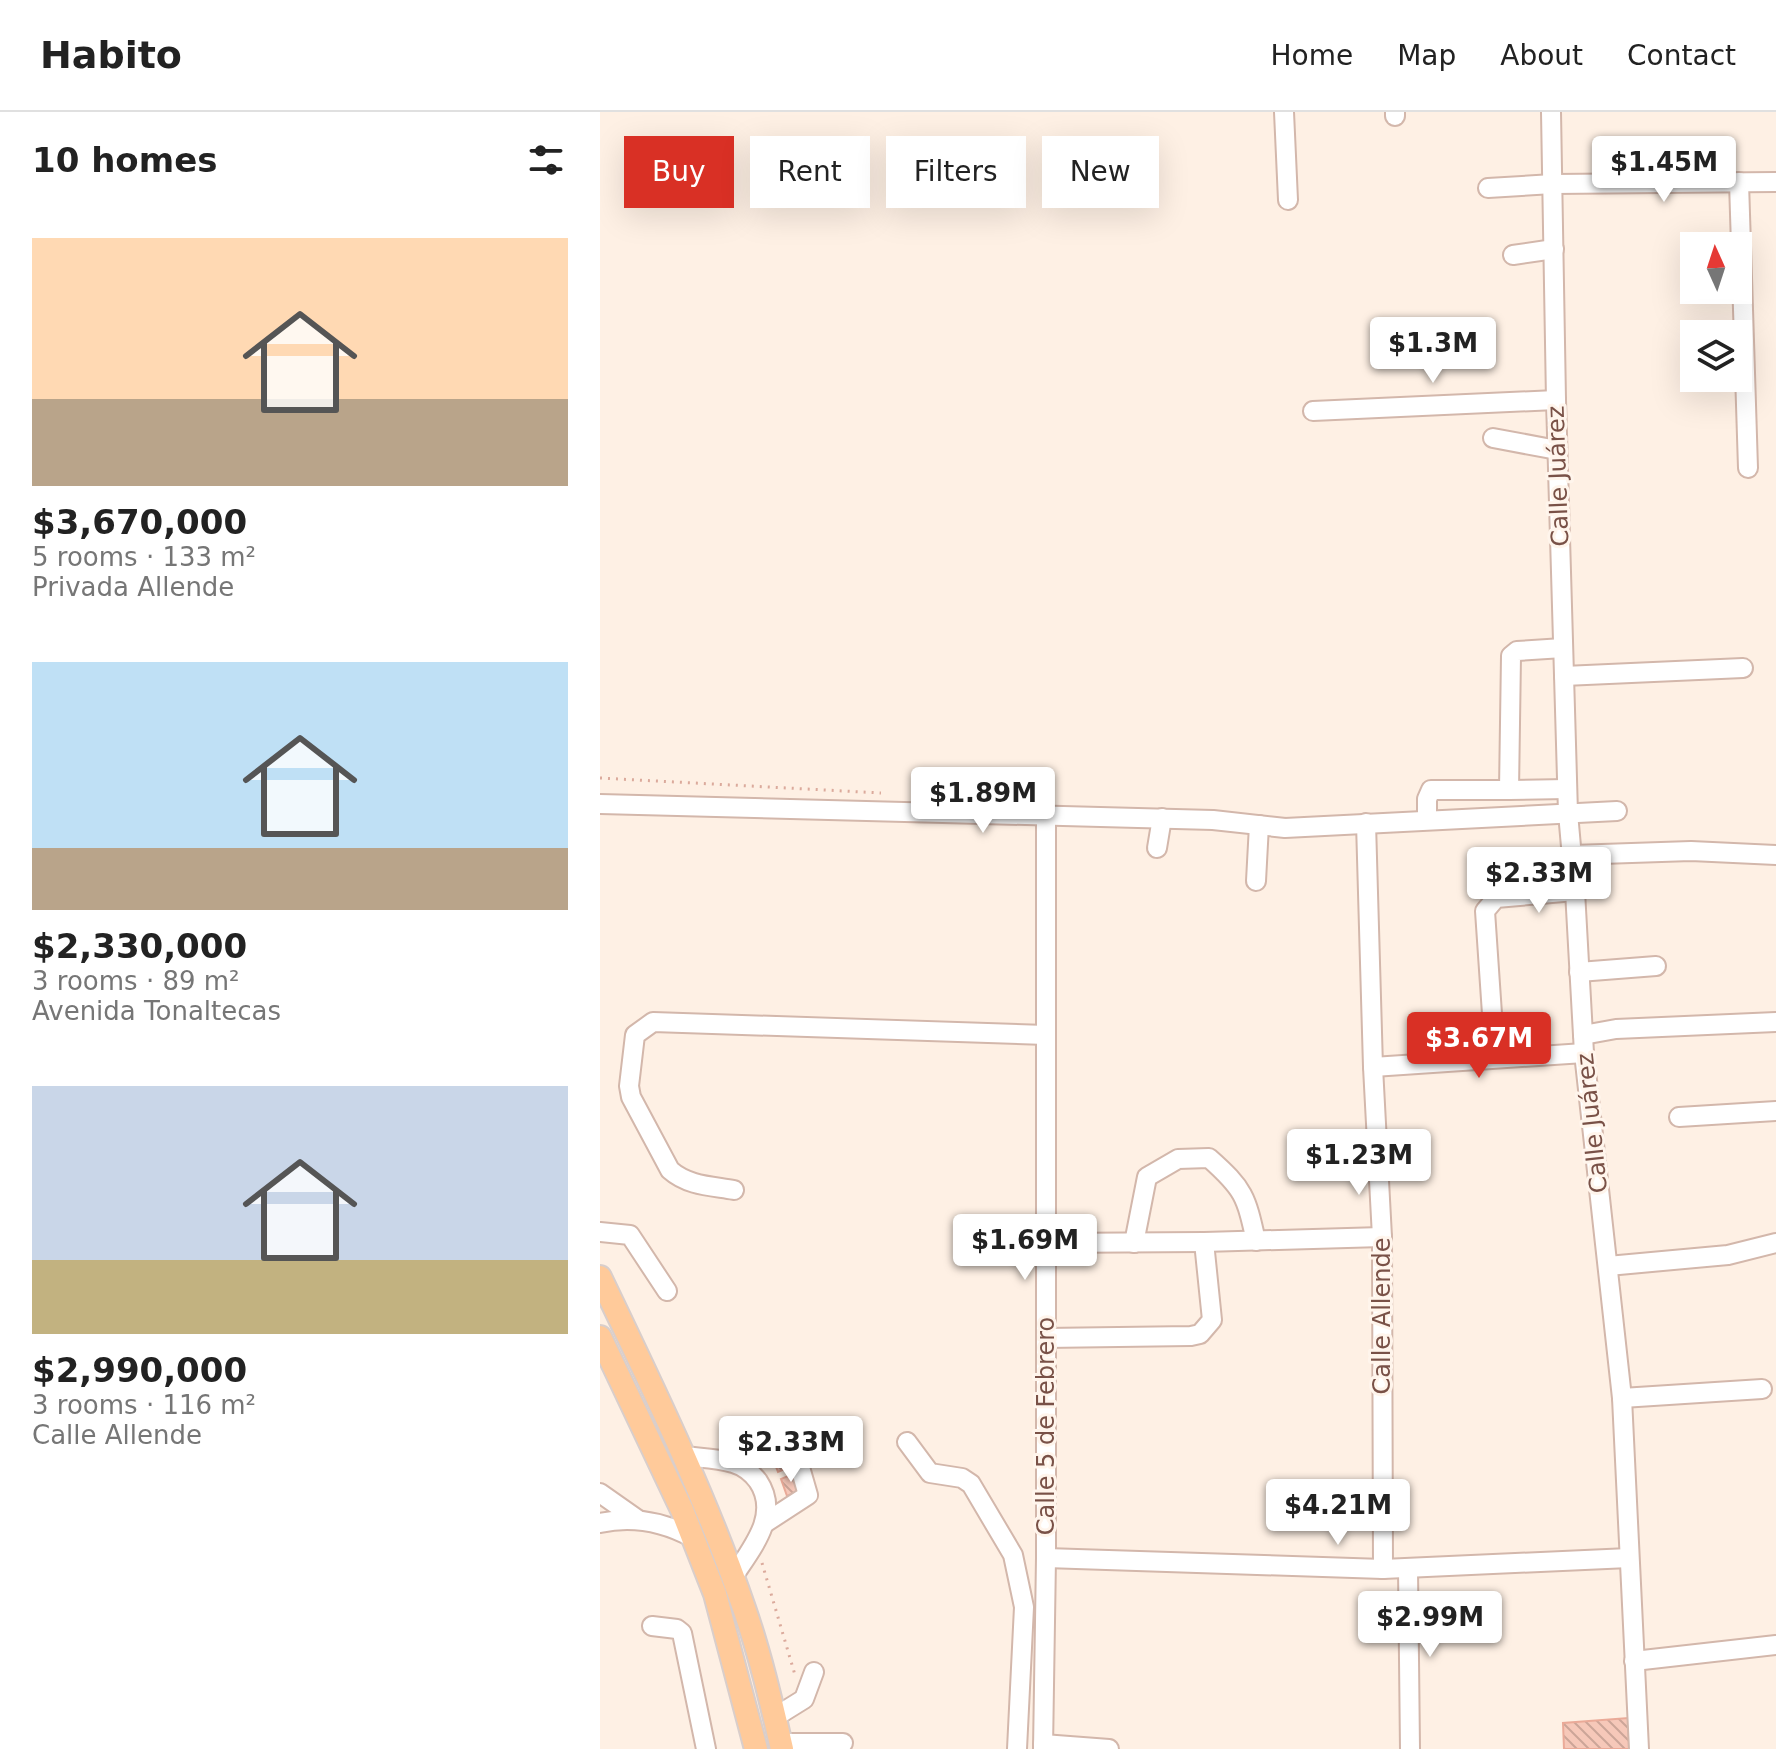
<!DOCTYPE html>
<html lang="en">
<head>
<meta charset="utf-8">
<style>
  :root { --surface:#fff; --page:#f2f2f2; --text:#222; --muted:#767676; --line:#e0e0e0; --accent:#d93025 }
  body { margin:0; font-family:"DejaVu Sans",sans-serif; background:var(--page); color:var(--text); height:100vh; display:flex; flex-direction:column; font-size:30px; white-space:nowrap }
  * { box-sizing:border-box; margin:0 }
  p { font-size:26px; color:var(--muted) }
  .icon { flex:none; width:44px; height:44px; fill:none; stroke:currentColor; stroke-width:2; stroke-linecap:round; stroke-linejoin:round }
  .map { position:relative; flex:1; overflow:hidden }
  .sheet { display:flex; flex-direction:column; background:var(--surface); width:600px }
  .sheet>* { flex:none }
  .banner { position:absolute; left:24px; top:24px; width:760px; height:72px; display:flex; gap:16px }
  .needle { width:52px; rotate:357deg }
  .fabs { position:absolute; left:1080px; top:120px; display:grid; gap:16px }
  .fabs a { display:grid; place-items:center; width:72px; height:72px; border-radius:0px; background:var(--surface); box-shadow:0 8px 32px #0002; font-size:40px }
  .price { position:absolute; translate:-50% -68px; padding:0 18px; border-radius:8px; background:#fff; color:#222; font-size:26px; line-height:52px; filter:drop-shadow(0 2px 4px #0008) }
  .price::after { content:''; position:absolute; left:50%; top:48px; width:24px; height:18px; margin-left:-12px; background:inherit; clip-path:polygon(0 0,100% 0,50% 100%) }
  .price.current { background:var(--accent); color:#fff }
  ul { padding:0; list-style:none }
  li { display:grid; align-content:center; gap:16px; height:424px; padding:0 32px }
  li span { display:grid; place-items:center; height:248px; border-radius:0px; color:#555 }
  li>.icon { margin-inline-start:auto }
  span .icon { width:144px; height:144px; fill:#fffc; stroke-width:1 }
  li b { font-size:34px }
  h2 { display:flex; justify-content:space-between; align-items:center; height:96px; padding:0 32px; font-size:34px }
  .chip { padding:0 28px; border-radius:0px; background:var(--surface); box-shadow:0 8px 32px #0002; font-size:28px; line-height:72px }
  .chip.current { background:var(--accent); color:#fff }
  header { display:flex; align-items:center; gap:48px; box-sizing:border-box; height:112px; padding:0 40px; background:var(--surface); border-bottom:2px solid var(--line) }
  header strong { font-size:38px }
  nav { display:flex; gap:44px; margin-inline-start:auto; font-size:28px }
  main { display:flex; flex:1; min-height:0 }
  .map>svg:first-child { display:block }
  .building { fill:url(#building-back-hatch); stroke:#eaaa98; stroke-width:2 }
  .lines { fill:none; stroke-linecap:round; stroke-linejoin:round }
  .minor-casing { stroke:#d3b7ab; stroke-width:22 }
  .major-casing { stroke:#d9cecb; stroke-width:26 }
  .path { stroke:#dbaa9c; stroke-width:3; stroke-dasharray:2 6; stroke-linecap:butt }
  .minor { stroke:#fff; stroke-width:18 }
  .major { stroke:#ffca9a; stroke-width:22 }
  .labels { text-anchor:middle; stroke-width:6; stroke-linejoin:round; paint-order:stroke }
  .street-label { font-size:24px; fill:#795147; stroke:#fff5ec }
</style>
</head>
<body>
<header>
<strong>Habito</strong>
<nav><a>Home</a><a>Map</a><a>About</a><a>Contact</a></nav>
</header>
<main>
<section class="sheet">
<h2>10 homes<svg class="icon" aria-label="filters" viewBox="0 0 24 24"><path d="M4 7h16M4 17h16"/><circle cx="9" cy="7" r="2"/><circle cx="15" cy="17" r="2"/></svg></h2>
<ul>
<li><span style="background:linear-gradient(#ffd9b3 65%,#b9a48a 0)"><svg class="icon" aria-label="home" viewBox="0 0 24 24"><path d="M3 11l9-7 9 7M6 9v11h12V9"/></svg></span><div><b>$3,670,000</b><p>5 rooms · 133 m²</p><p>Privada Allende</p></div></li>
<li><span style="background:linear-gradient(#bfe0f5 75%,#b9a48a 0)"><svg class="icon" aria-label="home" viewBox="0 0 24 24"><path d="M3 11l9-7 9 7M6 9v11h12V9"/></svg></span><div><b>$2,330,000</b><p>3 rooms · 89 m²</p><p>Avenida Tonaltecas</p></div></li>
<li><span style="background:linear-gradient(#c9d6e8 70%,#c2b280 0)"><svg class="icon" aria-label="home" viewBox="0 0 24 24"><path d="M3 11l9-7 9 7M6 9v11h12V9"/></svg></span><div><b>$2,990,000</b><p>3 rooms · 116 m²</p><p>Calle Allende</p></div></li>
</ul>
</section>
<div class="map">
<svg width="1176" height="1637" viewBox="0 0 1176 1637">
  <defs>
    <pattern id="building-back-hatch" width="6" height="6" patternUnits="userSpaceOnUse" patternTransform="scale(2)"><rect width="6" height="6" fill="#f6c8b9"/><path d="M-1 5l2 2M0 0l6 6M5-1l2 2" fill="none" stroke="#cca598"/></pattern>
  </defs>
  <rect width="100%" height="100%" fill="#fef0e4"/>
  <g class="building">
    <polygon points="186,1336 192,1354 178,1360 171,1342"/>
    <polygon points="195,1361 201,1378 187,1384 181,1367"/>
    <polygon points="1028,1606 1029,1637 964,1637 963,1611"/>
  </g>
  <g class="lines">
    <defs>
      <g id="minor">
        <polyline points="684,0 688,88"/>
        <polyline points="951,0 956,288 968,701 975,779 984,941 1022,1286 1039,1637"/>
        <polyline points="795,4 795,0"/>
        <polyline points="1139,70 1148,356"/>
        <polyline points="888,76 953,72 1176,70"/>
        <polyline points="913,143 954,137"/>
        <polyline points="713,299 956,288"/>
        <polyline points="893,326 957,338"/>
        <polyline points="963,536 917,539 911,544 909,678 967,677"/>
        <polyline points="964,564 1143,556"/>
        <polyline points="0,692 613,708 685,716 1017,699"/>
        <polyline points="827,708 827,687 831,678 909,678"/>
        <polyline points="766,711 773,955 782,1125 783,1457"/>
        <polyline points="557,736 562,706"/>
        <polyline points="972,743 1091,739 1176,743"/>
        <polyline points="656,769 659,713"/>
        <polyline points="979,860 1056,854"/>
        <polyline points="983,923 1016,917 1176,910"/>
        <polyline points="895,946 885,799 896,786 975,779"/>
        <polyline points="773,955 984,941"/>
        <polyline points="1079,1005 1176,999"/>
        <path d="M 134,1078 C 112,1074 88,1074 70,1058 L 31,985 L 29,974 L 35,923 L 53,910 L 446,923"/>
        <polyline points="0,1120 30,1123 67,1179"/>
        <polyline points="445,1131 604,1130 782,1125"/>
        <path d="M 534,1131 L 547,1065 L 578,1047 L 609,1046 C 644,1077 646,1084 656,1129"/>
        <polyline points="1008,1154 1128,1143 1176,1131"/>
        <polyline points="446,1226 591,1224 600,1222 612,1208 604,1130"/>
        <polyline points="1022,1286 1162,1277"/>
        <polyline points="307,1330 330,1361 362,1366 371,1372 413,1443 424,1495 417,1637"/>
        <path d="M 84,1344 C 100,1346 118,1346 133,1351 C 143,1354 152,1361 158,1369 C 181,1403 151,1437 133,1465"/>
        <polyline points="135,1351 185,1327 193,1331 208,1383 165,1411"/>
        <polyline points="0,1381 37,1407"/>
        <path d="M 0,1411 C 33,1404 64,1410 93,1426"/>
        <polyline points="446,1446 783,1457 1029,1446"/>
        <polyline points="808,1457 810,1637"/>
        <polyline points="52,1514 77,1517 82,1521 106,1637"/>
        <polyline points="1034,1549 1176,1533"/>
        <polyline points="175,1605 204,1587 214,1560"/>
        <polyline points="181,1631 243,1631"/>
        <polyline points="443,1632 509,1637"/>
        <polyline points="443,1637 446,1446 446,703"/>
      </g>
      <g id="major">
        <path d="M 0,1165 C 52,1274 105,1382 144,1496 C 160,1542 171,1589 182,1637"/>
        <polyline points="0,1225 82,1398 115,1482 156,1637"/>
      </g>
    </defs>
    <use href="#minor" class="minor-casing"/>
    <use href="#major" class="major-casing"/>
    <g class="path">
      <polyline points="0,666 281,681"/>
      <polyline points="162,1451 195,1563"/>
    </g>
    <use href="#minor" class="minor"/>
    <use href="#major" class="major"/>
  </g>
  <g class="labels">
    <g class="street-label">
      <text transform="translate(958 364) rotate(-92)" y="8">Calle Juárez</text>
      <text transform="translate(992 1011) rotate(-96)" y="8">Calle Juárez</text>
      <text transform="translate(782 1204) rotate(-90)" y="8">Calle Allende</text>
      <text transform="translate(446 1314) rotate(-90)" y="8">Calle 5 de Febrero</text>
    </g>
  </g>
</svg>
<div class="fabs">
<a><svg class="needle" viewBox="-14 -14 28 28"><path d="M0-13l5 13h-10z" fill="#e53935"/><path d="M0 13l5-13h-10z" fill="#767676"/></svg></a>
<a><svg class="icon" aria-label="layers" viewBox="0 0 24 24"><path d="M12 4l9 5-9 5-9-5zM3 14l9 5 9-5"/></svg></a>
</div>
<b class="price" style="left:1064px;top:92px">$1.45M</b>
<b class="price" style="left:833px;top:273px">$1.3M</b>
<b class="price" style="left:383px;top:723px">$1.89M</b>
<b class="price" style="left:939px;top:803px">$2.33M</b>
<b class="price current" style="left:879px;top:968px">$3.67M</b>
<b class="price" style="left:759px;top:1085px">$1.23M</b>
<b class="price" style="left:425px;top:1170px">$1.69M</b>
<b class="price" style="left:191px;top:1372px">$2.33M</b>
<b class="price" style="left:738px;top:1435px">$4.21M</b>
<b class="price" style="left:830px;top:1547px">$2.99M</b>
<div class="banner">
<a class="chip current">Buy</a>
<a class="chip">Rent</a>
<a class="chip">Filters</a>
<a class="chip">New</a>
</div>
</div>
</main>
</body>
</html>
